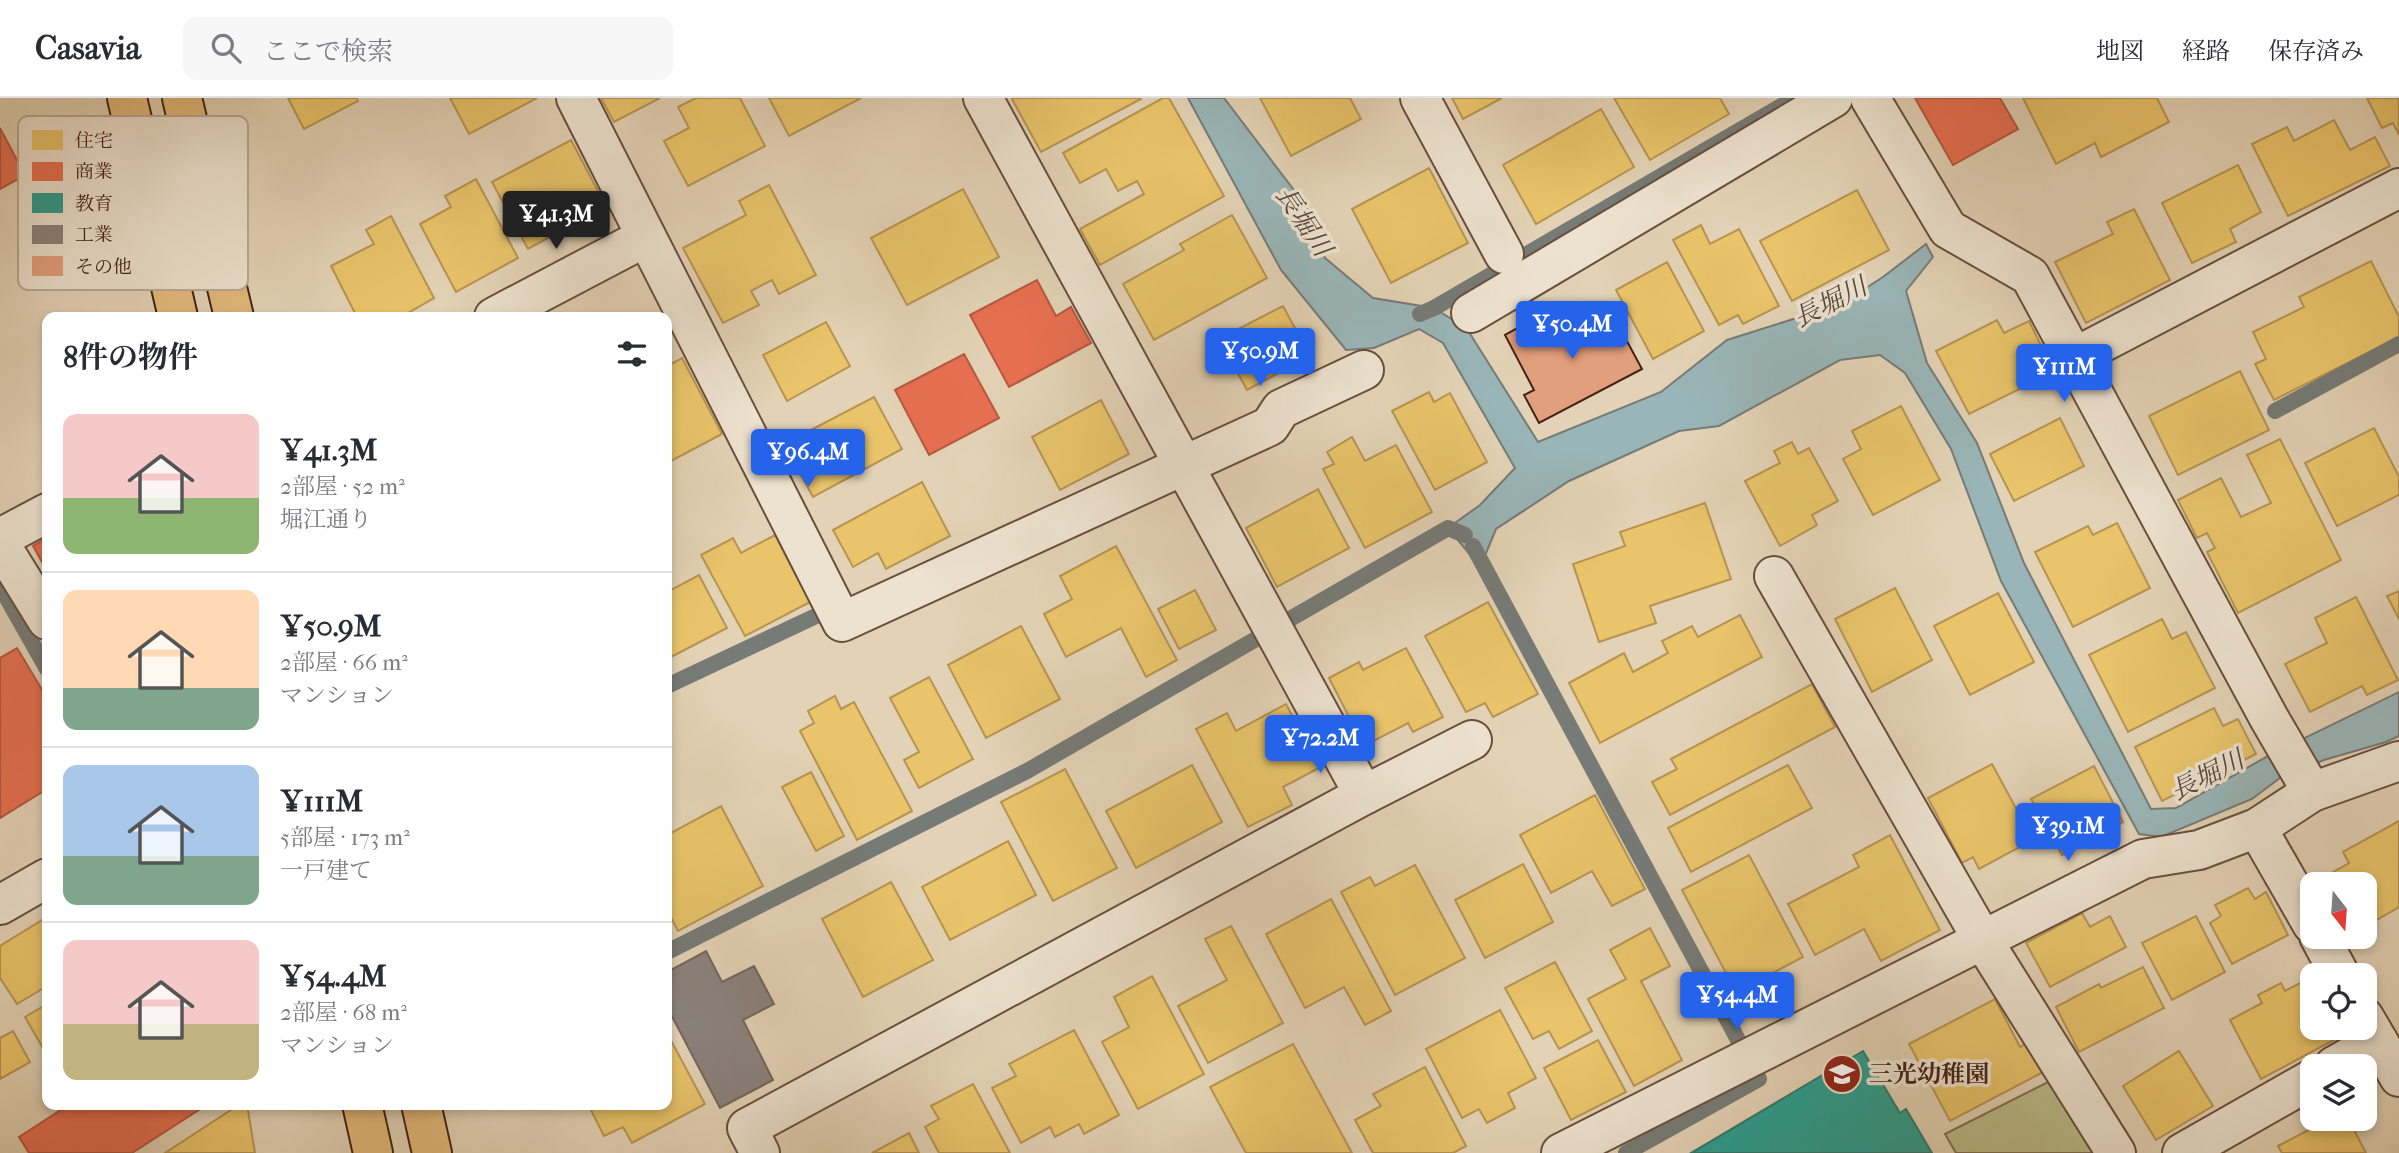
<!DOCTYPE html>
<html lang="ja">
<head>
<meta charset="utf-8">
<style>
  :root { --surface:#fff; --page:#f7f7f7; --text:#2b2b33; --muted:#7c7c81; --line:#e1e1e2; --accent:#2563eb }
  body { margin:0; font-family:"IM FELL French Canon","Noto Serif JP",serif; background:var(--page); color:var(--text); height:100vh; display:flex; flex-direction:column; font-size:26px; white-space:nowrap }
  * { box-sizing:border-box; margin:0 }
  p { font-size:23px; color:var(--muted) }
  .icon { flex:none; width:38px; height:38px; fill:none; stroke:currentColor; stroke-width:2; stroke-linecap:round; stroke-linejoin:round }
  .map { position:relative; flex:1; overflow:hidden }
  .drawer { position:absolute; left:42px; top:214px; width:630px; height:798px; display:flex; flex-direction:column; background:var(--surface); border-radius:14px; box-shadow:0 4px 10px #0003 }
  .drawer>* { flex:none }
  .needle { width:46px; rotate:163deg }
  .controls { position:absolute; left:2300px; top:774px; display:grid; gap:14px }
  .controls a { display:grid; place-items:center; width:77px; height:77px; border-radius:14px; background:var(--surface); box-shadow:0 4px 10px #0003; font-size:35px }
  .price { position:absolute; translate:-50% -60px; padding:0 16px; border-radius:7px; background:var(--accent); color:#fff; font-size:23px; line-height:46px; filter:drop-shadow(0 2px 4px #0008) }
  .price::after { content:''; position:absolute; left:50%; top:42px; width:21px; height:16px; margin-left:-10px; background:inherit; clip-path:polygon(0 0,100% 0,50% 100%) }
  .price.selected { background:#222; color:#fff }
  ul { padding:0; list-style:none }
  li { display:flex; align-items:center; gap:21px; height:175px; padding:0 21px }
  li+li { border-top:2px solid var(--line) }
  li span { display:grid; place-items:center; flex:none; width:196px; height:140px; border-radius:14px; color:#555 }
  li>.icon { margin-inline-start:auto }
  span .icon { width:84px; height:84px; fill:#fffc; stroke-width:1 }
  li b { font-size:30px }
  h2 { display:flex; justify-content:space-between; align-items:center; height:84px; padding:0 21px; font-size:30px }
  header { display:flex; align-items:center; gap:42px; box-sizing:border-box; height:98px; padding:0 35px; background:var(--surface); border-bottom:2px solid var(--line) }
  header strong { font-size:33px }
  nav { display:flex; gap:38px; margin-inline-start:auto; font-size:24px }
  .search { width:490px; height:63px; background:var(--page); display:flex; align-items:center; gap:18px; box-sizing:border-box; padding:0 24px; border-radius:14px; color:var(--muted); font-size:26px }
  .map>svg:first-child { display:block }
  .green { fill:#baba89; stroke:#7e6e50; stroke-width:2 }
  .water { fill:#99b5b7; stroke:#767b77; stroke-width:2 }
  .homes { fill:#e9c46a; stroke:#b79451; stroke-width:2 }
  .shops { fill:#e76f51; stroke:#b5583f; stroke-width:2 }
  .schools { fill:#2a9d8f; stroke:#31786b; stroke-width:2 }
  .industry { fill:#8a817c; stroke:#74655d; stroke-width:2 }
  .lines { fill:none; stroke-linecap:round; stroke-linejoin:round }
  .stream { stroke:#767b77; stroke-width:16 }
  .building { fill:#e29f7d; stroke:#412316; stroke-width:2 }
  .minor-casing { stroke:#6a4f3e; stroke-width:42 }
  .highway-casing { stroke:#412316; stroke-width:42 }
  .minor { stroke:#ede2cf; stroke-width:38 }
  .highway { stroke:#e2b97a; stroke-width:38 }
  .labels { text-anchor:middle; stroke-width:7; stroke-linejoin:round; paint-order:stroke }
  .poi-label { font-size:24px; font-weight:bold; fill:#412316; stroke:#ede2cf; text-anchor:start }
  .water-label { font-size:26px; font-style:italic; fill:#57483e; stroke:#ede2cf }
  .key { fill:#ede2cf; stroke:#b9a998; stroke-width:2 }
  .key-label { font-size:19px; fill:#412316 }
</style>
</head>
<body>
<header>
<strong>Casavia</strong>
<div class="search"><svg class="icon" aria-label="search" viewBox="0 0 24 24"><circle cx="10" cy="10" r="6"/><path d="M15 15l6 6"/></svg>ここで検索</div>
<nav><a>地図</a><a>経路</a><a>保存済み</a></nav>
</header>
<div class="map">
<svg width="2399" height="1055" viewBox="0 0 2399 1055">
  <rect width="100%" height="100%" fill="#e3d2b5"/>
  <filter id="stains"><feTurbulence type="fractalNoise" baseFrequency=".00286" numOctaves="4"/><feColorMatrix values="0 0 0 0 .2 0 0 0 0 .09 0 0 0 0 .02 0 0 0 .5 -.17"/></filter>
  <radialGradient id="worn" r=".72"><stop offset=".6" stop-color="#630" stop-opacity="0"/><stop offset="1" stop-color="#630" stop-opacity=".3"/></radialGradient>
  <polygon class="green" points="2052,982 2096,1055 1956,1055 1945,1036"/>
  <polygon class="water" points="1188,0 1224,0 1306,108 1325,160 1373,200 1434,210 1467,231 1538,344 1661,294 1727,242 1841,206 1883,179 1926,146 1933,159 1906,193 1927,265 1977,345 2024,465 2151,711 2176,710 2268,658 2399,594 2399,638 2386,644 2324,662 2280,680 2252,701 2161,739 2139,736 2001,483 1951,351 1905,275 1880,257 1840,262 1719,328 1679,333 1569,383 1496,431 1482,465 1471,458 1448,430 1480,407 1515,370 1443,245 1419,231 1374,250 1346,252 1281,172"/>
  <g class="homes">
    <polygon points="288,0 357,0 358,3 304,31"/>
    <polygon points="450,0 537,0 469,36"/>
    <polygon points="601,0 660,0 614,24"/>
    <polygon points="696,0 740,0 765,48 688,88 664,43 689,30 678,9"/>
    <polygon points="769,0 861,0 789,38"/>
    <polygon points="1014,0 1140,0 1141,1 1041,54 1012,1"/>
    <polygon points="1163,0 1169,0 1224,98 1100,167 1080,131 1144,96 1137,83 1118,93 1106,71 1080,85 1063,55"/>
    <polygon points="1260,0 1350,0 1361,21 1291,58"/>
    <polygon points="1452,0 1502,0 1463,21"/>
    <polygon points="1614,0 1720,0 1729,16 1650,62"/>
    <polygon points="2023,0 2157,0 2169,24 2101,59 2095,45 2056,66"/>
    <polygon points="2367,0 2399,0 2399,37 2393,25 2382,30"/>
    <polygon points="1601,11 1634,69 1536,126 1503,67"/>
    <polygon points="2334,22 2350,52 2375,39 2390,68 2288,118 2252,46 2287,29 2294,43"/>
    <polygon points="571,42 606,108 528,151 492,84"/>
    <polygon points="2238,67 2261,114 2230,131 2236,144 2192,165 2162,105"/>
    <polygon points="1429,70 1468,145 1391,185 1352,111"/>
    <polygon points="476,81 518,160 456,194 420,126 451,109 445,98"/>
    <polygon points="769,87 816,177 779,196 772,182 751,193 759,207 723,225 683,150 746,117 739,103"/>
    <polygon points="963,91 999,159 907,207 871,140"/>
    <polygon points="1857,92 1889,152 1792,203 1760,143"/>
    <polygon points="2134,111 2170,182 2086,225 2055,164 2113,136 2107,124"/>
    <polygon points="1232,117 1267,180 1154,242 1123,186 1184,152 1180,146"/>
    <polygon points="391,118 434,200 401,219 357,219 331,168 374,146 366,132"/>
    <polygon points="1701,127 1710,146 1739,131 1779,208 1743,226 1738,217 1719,227 1673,142"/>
    <polygon points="2371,163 2399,219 2399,239 2274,302 2255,266 2266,261 2253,234 2304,209 2299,199"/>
    <polygon points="1667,164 1704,233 1653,261 1616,192"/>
    <polygon points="1283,208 1310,258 1247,292 1219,241"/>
    <polygon points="1997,222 2004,235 2029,223 2054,274 1969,316 1936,253"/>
    <polygon points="826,224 850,268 787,303 763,257"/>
    <polygon points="682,260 722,336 667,365 667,268"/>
    <polygon points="2240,273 2269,332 2178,377 2149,318"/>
    <polygon points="1429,294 1434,304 1450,295 1487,364 1435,392 1392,313"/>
    <polygon points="874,299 902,351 813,399 784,346"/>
    <polygon points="1101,302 1129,356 1060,392 1032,339"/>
    <polygon points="1901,308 1940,382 1873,417 1843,361 1861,351 1852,333"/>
    <polygon points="2060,320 2084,368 2014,403 1990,356"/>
    <polygon points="2374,330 2399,379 2399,397 2337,428 2305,365"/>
    <polygon points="1352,339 1365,363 1396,347 1432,414 1365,450 1323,371 1334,366 1327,354"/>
    <polygon points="2280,341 2341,462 2238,515 2207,454 2215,450 2207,435 2197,440 2178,402 2221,380 2241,419 2271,405 2247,357"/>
    <polygon points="1792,344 1798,356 1809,350 1838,403 1812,417 1817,427 1780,448 1745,383 1780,365 1774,353"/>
    <polygon points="922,384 950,438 886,471 878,455 853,469 833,432"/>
    <polygon points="1318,391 1349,450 1277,489 1246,430"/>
    <polygon points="1705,405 1731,481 1650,508 1656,525 1599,544 1573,466 1625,448 1620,434"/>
    <polygon points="2117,425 2150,490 2073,529 2035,454 2088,428 2093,437"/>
    <polygon points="775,437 810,504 745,538 701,457 733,440 741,455"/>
    <polygon points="1116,448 1177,562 1146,579 1121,530 1066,559 1044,516 1072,501 1060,478"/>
    <polygon points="699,477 727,530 667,561 667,494"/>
    <polygon points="1895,490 1932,562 1872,594 1835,521"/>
    <polygon points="1195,492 1216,532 1179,551 1158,511"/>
    <polygon points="2399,493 2399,521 2387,498"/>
    <polygon points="1998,495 2034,564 1970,597 1934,528"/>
    <polygon points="2356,499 2398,582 2367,597 2362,588 2310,614 2285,566 2327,545 2315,520"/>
    <polygon points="1488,504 1538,596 1493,619 1485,605 1466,614 1425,538"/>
    <polygon points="1740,517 1762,559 1600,645 1569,585 1624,555 1633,574 1668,555 1662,543 1692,528 1698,539"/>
    <polygon points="2162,521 2172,541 2186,534 2215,590 2128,634 2089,557"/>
    <polygon points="1021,528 1060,601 986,640 948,567"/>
    <polygon points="1406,550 1443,619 1413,634 1408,625 1364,648 1329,580 1359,564 1363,572"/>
    <polygon points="929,579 973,661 919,690 904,662 919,654 890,600"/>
    <polygon points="1812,586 1835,629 1670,717 1652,684 1677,671 1671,661"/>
    <polygon points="835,598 841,611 854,604 912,713 857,742 800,633 814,625 808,613"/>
    <polygon points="1286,606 1319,670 1283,689 1292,707 1248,729 1196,631 1227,615 1236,633"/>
    <polygon points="2214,610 2223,628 2238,621 2256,656 2162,703 2135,649"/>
    <polygon points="1992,666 2033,742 1979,771 1973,759 1962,765 1928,700"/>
    <polygon points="1192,667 1222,724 1136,770 1106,713"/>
    <polygon points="1788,667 1812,710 1691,774 1668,730"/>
    <polygon points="2094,668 2123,724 2062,757 2031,701"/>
    <polygon points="1065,671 1117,770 1053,803 1001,704"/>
    <polygon points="811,674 844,738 816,753 782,689"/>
    <polygon points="1595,697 1645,791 1612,808 1592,773 1551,795 1520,737"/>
    <polygon points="721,708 763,788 678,833 667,812 667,737"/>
    <polygon points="2399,723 2399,809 2375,823 2369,813 2364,816 2364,786 2323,786 2321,781 2349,765 2343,754"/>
    <polygon points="1890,737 1940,832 1881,863 1864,831 1815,857 1788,806 1859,769 1853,757"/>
    <polygon points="1008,743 1036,797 950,842 922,789"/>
    <polygon points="1749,757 1803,859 1736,894 1682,792"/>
    <polygon points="1523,766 1553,824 1485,860 1455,802"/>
    <polygon points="1415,767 1465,860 1395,897 1341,794 1370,779 1375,788"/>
    <polygon points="891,784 933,862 863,899 822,821"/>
    <polygon points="2248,790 2255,801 2266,794 2288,837 2232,866 2210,825 2221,818 2215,807"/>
    <polygon points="1331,801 1391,913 1365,927 1344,889 1305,910 1266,836"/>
    <polygon points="2082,815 2090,829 2110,818 2126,849 2050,889 2026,845"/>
    <polygon points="2196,818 2225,874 2172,902 2142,845"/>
    <polygon points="47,819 47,888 17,906 0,880 0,848"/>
    <polygon points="1231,828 1283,925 1208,965 1178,908 1227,882 1205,841"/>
    <polygon points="1650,830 1670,868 1641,883 1682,962 1634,988 1588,901 1626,881 1610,852"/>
    <polygon points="1555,864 1592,933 1559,951 1549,933 1533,941 1505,890"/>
    <polygon points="2143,869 2164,910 2079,954 2056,909 2099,886 2101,890"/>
    <polygon points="1152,878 1204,976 1138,1011 1102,944 1129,929 1114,899"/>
    <polygon points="2312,879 2312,929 2339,929 2343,937 2261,981 2230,922 2262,905 2258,897 2281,885 2285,893"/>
    <polygon points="1995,901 2020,949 2030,943 2045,973 1950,1023 1909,946"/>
    <polygon points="47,906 47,957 25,919"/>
    <polygon points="1500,912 1536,980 1508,995 1515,1010 1487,1025 1479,1011 1462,1020 1426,951"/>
    <polygon points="1074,932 1119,1017 1084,1036 1079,1026 1055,1039 1050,1029 1021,1045 992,990 1016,978 1009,966"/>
    <polygon points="13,933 30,964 0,981 0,940"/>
    <polygon points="667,935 705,1006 632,1045 623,1029 604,1038 588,1006 667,1006"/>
    <polygon points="1598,942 1626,994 1571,1022 1544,970"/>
    <polygon points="1293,946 1352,1055 1246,1055 1210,989"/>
    <polygon points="2179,953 2213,1008 2156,1042 2123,988"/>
    <polygon points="1425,969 1466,1048 1453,1055 1373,1055 1355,1022 1381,1008 1373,996"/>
    <polygon points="973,986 1010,1055 939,1055 925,1029 939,1021 931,1008"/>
    <polygon points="240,1006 247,1006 255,1055 165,1055"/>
    <polygon points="2331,1020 2348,1020 2366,1055 2282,1055 2278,1048"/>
    <polygon points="909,1035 919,1055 872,1055"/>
  </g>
  <g class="shops">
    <polygon points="1915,0 2000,0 2018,31 1953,67"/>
    <polygon points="0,30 25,77 0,91"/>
    <polygon points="1037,182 1056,218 1071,209 1091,245 1009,289 970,217"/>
    <polygon points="964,256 999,320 929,357 895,292"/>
    <polygon points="47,440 47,473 33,448"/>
    <polygon points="17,550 47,600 47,691 0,720 0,560"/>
    <polygon points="70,1006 208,1006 132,1055 29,1055 19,1039"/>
  </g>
  <polygon class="schools" points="1863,953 1900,1015 1906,1011 1932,1055 1691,1055"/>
  <polygon class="industry" points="706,853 722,884 754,868 774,906 743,922 773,982 720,1010 667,909 667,874"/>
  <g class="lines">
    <g class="stream">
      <polyline points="1420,216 1434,210 1795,0"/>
      <polyline points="2275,313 2399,246"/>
      <polyline points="1473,448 1759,981 1626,1055"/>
      <polyline points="0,488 47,571"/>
      <polyline points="1290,521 1448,430 1465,437"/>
      <polyline points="667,588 816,518"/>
      <polyline points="667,854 1027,673 1256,541"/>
    </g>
  </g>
  <polygon class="building" points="1608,208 1642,271 1539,325 1524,297 1534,292 1505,237 1541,217 1551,237"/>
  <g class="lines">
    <defs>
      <g id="minor">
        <polyline points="576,0 842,524 1270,328 1281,311 1364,272"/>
        <polyline points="1420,0 1504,156"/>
        <polyline points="1870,0 1948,131 2030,178 2269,620 2312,694"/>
        <polyline points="1471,215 1833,0"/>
        <polyline points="494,219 646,139"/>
        <polyline points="2073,260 2399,90"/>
        <polyline points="0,440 47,415"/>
        <polyline points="0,446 47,522"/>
        <polyline points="1774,478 1982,841 2116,1055"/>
        <polyline points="1364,697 1472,642"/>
        <polyline points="2257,730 2312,826"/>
        <polyline points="0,807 47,780"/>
        <polyline points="2319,838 2340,877"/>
        <polyline points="2364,919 2399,979"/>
        <polyline points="2334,968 2378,943"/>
        <polyline points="760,1055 747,1030 1364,697 983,0"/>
        <polyline points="1561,1055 2143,761 2199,752 2257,730 2312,694 2399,663"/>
        <polyline points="2182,1055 2312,981"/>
      </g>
      <g id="highway">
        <polyline points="127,0 178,219"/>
        <polyline points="182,0 234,219"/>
        <polyline points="362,1006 373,1055"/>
        <polyline points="421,1006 432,1055"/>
      </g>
    </defs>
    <use href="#minor" class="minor-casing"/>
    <use href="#highway" class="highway-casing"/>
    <use href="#minor" class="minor"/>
    <use href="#highway" class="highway"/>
  </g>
  <defs>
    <symbol id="school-disc" viewBox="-11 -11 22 22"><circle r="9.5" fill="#8f2418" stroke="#ede2cf"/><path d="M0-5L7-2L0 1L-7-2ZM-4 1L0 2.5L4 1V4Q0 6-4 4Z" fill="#fff"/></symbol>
  </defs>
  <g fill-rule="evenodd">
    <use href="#school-disc" x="1820" y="954" width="44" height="44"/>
  </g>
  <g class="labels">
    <g class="poi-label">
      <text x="1869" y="984">三光幼稚園</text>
    </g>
    <g class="water-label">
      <text transform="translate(1304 123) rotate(56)" y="9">長堀川</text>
      <text transform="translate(1830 204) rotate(-27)" y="9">長堀川</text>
      <text transform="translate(2207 677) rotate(-27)" y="9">長堀川</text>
    </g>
  </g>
  <rect x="18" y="18" width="230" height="174" rx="10" class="key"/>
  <rect x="32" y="32" width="31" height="20" fill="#e9c46a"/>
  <rect x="32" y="64" width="31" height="19" fill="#e76f51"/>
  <rect x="32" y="95" width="31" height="20" fill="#2a9d8f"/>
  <rect x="32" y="127" width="31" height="19" fill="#8a817c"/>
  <rect x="32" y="158" width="31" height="20" fill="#e29f7d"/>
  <g class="key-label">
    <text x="75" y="49">住宅</text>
    <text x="75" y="80">商業</text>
    <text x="75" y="112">教育</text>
    <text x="75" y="143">工業</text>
    <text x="75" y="175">その他</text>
  </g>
  <rect width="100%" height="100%" filter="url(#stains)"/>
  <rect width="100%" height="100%" fill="url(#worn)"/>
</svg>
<div class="controls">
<a><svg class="needle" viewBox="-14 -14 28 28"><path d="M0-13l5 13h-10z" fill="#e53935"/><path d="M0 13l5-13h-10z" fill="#7c7c81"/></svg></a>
<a><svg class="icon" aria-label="locate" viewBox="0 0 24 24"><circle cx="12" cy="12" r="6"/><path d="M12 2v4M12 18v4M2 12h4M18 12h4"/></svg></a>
<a><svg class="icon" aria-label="layers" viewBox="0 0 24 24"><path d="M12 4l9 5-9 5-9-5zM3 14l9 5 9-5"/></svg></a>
</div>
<b class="price selected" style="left:556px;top:153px">¥41.3M</b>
<b class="price" style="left:1572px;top:263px">¥50.4M</b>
<b class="price" style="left:1260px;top:290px">¥50.9M</b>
<b class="price" style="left:2064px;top:306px">¥111M</b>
<b class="price" style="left:808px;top:391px">¥96.4M</b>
<b class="price" style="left:1320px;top:677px">¥72.2M</b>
<b class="price" style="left:2068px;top:765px">¥39.1M</b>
<b class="price" style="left:1737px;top:934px">¥54.4M</b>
<section class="drawer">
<h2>8件の物件<svg class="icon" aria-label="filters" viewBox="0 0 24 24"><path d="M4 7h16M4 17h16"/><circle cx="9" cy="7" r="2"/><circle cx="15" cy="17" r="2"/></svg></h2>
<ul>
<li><span style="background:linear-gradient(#f6c9c9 60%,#8fb573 0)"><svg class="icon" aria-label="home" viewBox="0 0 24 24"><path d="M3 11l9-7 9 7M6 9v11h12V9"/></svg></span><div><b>¥41.3M</b><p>2部屋 · 52 m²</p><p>堀江通り</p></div></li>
<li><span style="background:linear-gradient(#ffd9b3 70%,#7fa58c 0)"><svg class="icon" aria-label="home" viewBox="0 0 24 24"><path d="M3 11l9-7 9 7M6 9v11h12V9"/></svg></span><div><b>¥50.9M</b><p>2部屋 · 66 m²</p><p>マンション</p></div></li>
<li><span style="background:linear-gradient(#a9c7e8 65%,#7fa58c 0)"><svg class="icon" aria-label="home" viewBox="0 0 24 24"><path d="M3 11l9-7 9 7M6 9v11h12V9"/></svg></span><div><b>¥111M</b><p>5部屋 · 173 m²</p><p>一戸建て</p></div></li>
<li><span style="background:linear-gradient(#f6c9c9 60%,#c2b280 0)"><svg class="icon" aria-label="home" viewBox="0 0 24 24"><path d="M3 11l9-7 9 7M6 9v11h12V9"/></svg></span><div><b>¥54.4M</b><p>2部屋 · 68 m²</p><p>マンション</p></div></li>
</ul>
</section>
</div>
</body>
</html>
